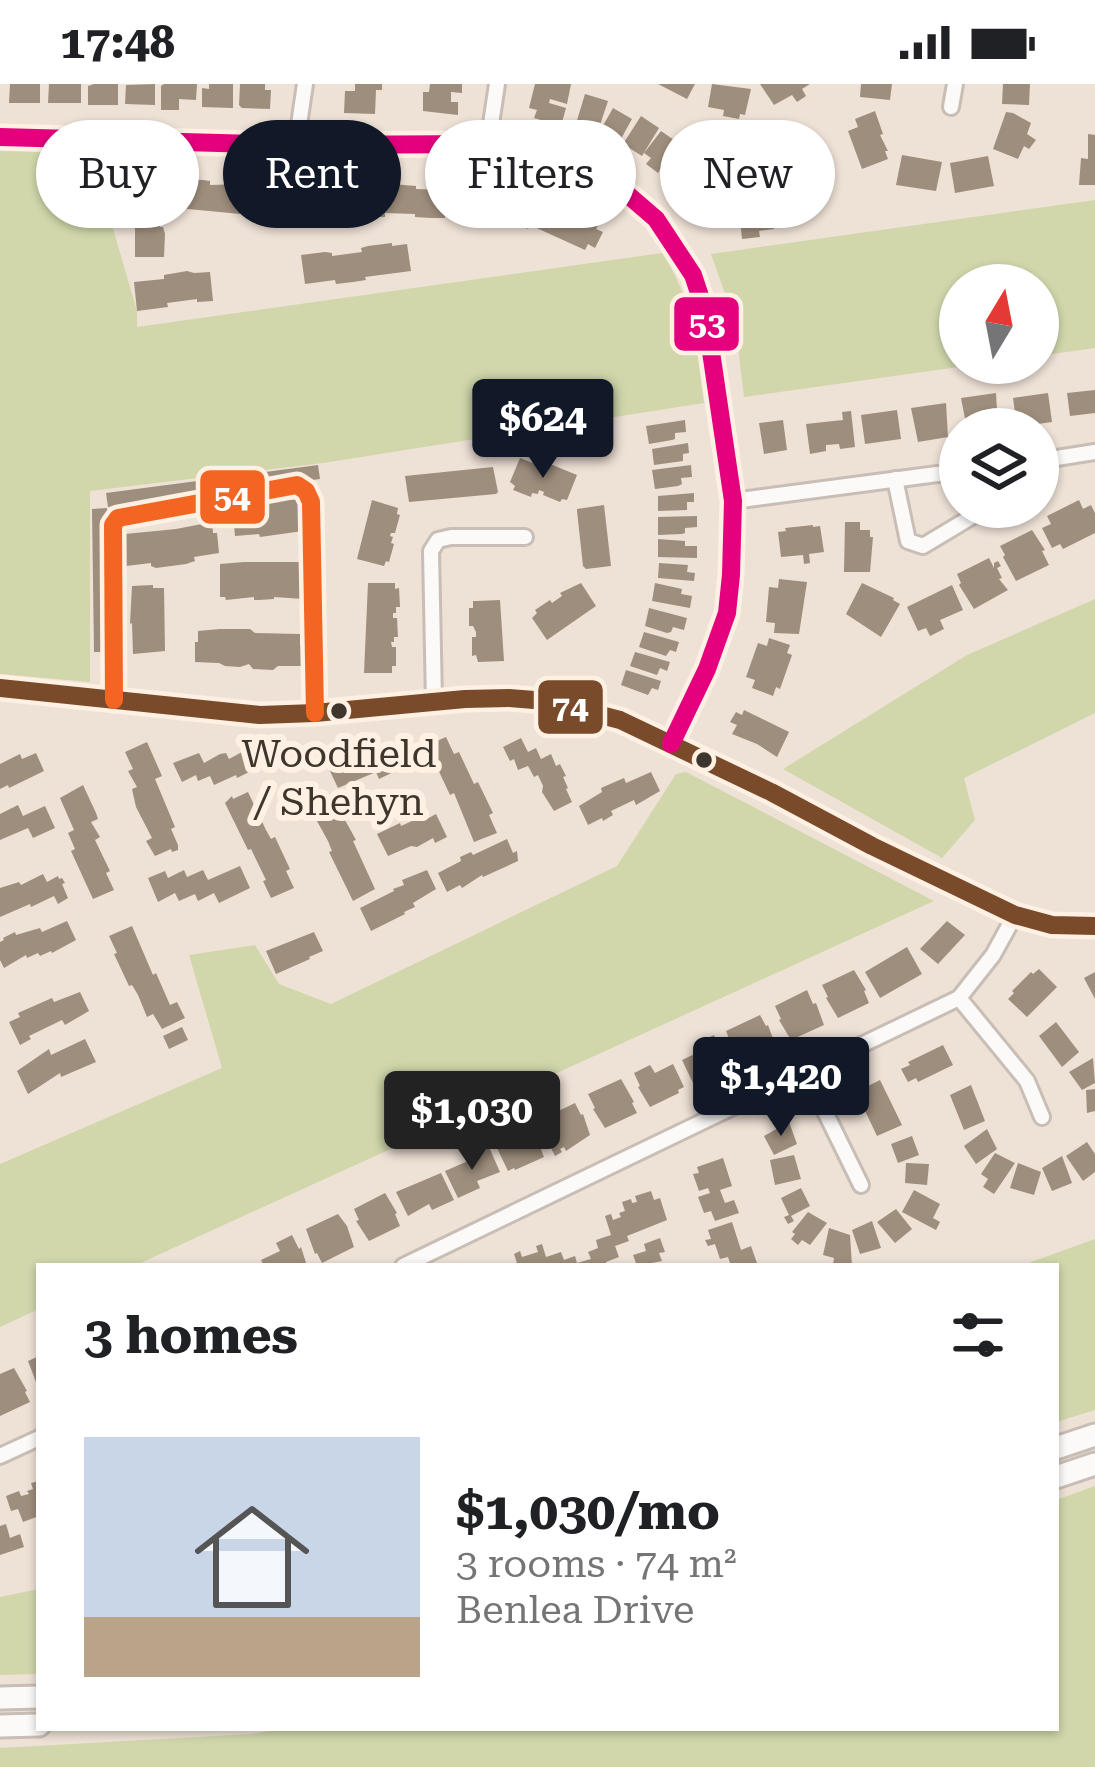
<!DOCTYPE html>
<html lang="en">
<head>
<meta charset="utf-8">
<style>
  :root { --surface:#fff; --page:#f6f6f6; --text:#202124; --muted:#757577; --line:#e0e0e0; --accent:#111827 }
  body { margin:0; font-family:"Roboto Serif",serif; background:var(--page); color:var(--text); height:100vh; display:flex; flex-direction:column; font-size:45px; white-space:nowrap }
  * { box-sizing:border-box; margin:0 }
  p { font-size:39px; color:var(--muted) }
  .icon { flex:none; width:66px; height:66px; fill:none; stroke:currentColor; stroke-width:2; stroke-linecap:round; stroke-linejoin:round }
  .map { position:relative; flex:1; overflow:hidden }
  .side { position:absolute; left:36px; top:1179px; width:1023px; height:468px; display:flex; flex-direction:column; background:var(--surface); border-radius:0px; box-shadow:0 3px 9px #0004 }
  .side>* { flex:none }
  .hud { position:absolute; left:36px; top:36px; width:1023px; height:108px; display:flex; gap:24px }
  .needle { width:78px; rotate:10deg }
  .tools { position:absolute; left:939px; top:180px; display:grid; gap:24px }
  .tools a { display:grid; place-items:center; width:120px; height:120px; border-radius:50%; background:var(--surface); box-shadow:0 3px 9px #0004; font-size:60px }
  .price { position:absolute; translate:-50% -102px; padding:0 27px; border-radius:12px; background:var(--accent); color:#fff; font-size:39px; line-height:78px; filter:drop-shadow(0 3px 6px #0008) }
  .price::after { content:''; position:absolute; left:50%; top:72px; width:36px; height:27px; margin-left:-18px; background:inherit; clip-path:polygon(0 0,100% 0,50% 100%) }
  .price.on { background:#222; color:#fff }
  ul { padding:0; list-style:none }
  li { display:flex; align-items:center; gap:36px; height:300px; padding:0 48px }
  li+li { border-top:3px solid var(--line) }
  li span { display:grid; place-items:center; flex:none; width:336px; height:240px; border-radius:0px; color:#555 }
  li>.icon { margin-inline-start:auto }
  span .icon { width:144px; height:144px; fill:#fffc; stroke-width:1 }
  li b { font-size:51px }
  h2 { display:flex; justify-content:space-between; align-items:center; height:144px; padding:0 48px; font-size:51px }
  .chip { padding:0 42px; border-radius:54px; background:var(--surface); box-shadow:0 3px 9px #0004; font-size:42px; line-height:108px }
  .chip.on { background:var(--accent); color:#fff }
  .status { display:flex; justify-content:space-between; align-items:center; height:84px; padding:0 60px; background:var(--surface); direction:ltr }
  .status svg { height:33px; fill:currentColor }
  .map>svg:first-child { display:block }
  .green { fill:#d1d7ab }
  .building { fill:#9e8e7d }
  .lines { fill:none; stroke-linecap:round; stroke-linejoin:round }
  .street-casing { stroke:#c8beb5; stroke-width:20 }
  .secondary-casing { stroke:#c8beb5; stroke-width:24 }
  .primary-casing { stroke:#c8beb5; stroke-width:27 }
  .street { stroke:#fcfaf9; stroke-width:14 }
  .secondary { stroke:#fcfaf9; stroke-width:18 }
  .primary { stroke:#fcfaf9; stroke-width:21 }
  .bus-1-casing { stroke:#fef0e3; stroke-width:27 }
  .bus-2-casing { stroke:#fef0e3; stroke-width:27 }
  .bus-3-casing { stroke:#fef0e3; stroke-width:27 }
  .bus-1 { stroke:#7a4b2a; stroke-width:18 }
  .bus-2 { stroke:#e5007d; stroke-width:18 }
  .bus-3 { stroke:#f26522; stroke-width:18 }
  .bus-dot { fill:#3e352d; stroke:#fef0e3; stroke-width:4.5 }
  .labels { text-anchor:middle; stroke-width:12; stroke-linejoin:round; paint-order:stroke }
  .bus-label { font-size:39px; fill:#3e352d; stroke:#fef0e3 }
  .line-badge { stroke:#fef0e3; stroke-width:4.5 }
  .badge-label { font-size:33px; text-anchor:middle; font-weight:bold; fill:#fff }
</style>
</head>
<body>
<div class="status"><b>17:48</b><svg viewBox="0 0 49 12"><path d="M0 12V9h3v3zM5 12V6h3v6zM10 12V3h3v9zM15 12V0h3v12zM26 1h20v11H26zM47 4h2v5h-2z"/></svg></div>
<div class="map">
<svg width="1095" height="1683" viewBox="0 0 1095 1683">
  <rect width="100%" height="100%" fill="#eee1d6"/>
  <g class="green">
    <path d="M 0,67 L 91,69 L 137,227 L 137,243 L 662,169 C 693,214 697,267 704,319 L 323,379 L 90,407 L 90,598 L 0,590 Z"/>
    <polygon points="1095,116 1095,264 1038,272 1038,201 960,201 960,279 987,279 744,313 735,238 711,170"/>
    <polygon points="1095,515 1095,629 964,694 975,736 942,774 783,685 967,571"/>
    <polygon points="686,688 934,817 134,1182 39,1182 39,1225 0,1243 0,1080 222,984 189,871 255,861 279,900 331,920 617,782 676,690"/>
    <polygon points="1095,1155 1095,1326 1056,1338 1056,1182 1020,1182"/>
    <polygon points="1095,1402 1095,1683 0,1683 0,1664 252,1650 287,1644 1056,1644 1056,1416"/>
    <polygon points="39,1505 39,1590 0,1591 0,1513"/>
  </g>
  <g class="building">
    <polygon points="10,0 40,0 40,19 9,19"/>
    <polygon points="49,0 81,0 81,19 48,19"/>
    <polygon points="94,0 118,0 118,21 88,21 88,2"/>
    <polygon points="155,0 155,21 125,20 126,1"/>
    <polygon points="164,0 197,0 196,16 179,15 179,26 161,26 161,2"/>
    <polygon points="209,0 233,0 233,24 202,23 202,4 209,5"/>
    <polygon points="240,0 265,0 265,6 271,6 270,25 242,24 239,21"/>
    <polygon points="355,0 382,0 382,6 376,6 375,30 344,29 345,7 355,7"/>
    <polygon points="430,0 462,0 462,9 451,8 451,18 458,18 458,31 423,27 423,8 429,8"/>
    <polygon points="535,0 571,0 567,20 550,15 549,19 566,24 561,42 534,34 537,26 529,24"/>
    <polygon points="658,0 695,0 687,15"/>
    <polygon points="712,0 751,5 745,31 740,30 739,35 723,32 724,26 708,23"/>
    <polygon points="760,0 810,0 802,5 806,12 797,18 792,11 774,21"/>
    <polygon points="861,0 892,0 890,16 860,13"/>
    <polygon points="1003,0 1030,0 1029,21 1002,20"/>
    <polygon points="585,10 608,17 597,50 575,43"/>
    <polygon points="613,24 632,35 617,62 605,55 607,51 600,47"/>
    <polygon points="875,27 883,50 880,51 888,67 885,67 888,75 862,85 848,47 858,43 855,35"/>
    <polygon points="1006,28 1013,29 1031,39 1027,50 1036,56 1029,65 1024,62 1018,75 993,65"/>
    <polygon points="641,32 659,44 642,72 623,60"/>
    <polygon points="661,47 677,58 658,89 646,80 651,74 644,69"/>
    <polygon points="1088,50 1095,51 1095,101 1079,101 1081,74 1088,75"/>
    <polygon points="685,62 702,78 679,103 662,88"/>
    <polygon points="902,71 942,78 936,107 896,101"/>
    <polygon points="988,72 994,102 955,109 950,79"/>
    <polygon points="708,80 720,94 694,116 683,102"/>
    <polygon points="749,86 764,105 737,126 719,103 733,92 736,95"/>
    <polygon points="180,95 203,96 210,97 210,101 240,100 240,130 178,124"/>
    <polygon points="129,96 157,97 157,113 160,113 162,120 160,143 163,143 165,150 164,173 135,173 135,143 132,142 132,112 129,112"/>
    <polygon points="263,97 287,97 294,99 294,103 324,103 324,100 331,98 354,99 354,129 292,131 293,127 263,126"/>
    <polygon points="392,100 416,102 416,105 446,106 446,103 452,101 477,101 476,131 445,130 445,134 431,134 415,133 415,130 385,129 385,133 370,133 370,105 385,105 385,101"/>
    <polygon points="514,104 541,120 543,116 549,118 569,130 571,127 578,129 599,140 596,145 603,148 595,164 588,160 585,166 530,141 528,145 500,130"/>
    <polygon points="771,122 774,145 759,147 760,153 742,155 739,125"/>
    <polygon points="392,159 392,162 407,160 411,187 365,193 366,196 353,198 336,200 335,196 305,200 301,171 325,168 332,169 332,172 362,168 361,164 368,162"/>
    <polygon points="187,187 194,189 210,188 213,217 197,218 197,215 167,219 168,223 137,227 134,198 164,195 164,191"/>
    <polygon points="1095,306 1095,329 1070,332 1067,309"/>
    <polygon points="996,309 998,343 967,345 961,314"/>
    <polygon points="1048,309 1052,338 1017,343 1013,314"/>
    <polygon points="946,319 948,353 918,358 911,324"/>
    <polygon points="897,326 901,355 865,360 861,331"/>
    <polygon points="851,327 855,363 840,365 839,360 826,361 826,367 810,370 806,340 843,336 842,328"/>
    <polygon points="685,336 686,348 675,349 675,355 672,356 649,360 646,342"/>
    <polygon points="783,336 787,366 764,370 759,339"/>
    <polygon points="688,359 689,369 683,370 683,377 654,381 652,365"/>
    <polygon points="520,374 548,385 550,380 577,391 567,416 562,415 560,418 543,411 544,408 539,406 538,410 532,409 531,413 513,406 515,402 510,398"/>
    <polygon points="318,381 320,395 108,423 106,409"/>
    <polygon points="691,381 692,393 681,394 682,400 678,402 655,405 652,386"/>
    <polygon points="493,383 498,408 496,410 409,418 405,392"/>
    <polygon points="694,409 694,418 687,418 687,426 658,427 658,412"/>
    <polygon points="298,415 303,447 260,453 259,450 235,452 233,431 236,431 236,420"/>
    <polygon points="372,416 398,424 397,430 400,431 395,449 391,449 390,452 393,453 391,459 394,460 389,478 386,477 384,482 357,475"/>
    <polygon points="1079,416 1083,425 1091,421 1095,429 1095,449 1063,465 1060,460 1052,464 1042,444 1051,440 1047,432"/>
    <polygon points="604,421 611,482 586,485 583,482 577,427 577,425"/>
    <polygon points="107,424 108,568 94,568 92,425"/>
    <polygon points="697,432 697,443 685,444 685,449 682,450 658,451 658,433"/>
    <polygon points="212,438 213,449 217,449 219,469 194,473 195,477 186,480 156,484 151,482 151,479 126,482 123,462 126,461 125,450 176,445"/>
    <polygon points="845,438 860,438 860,446 870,446 870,453 873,453 870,488 844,488"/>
    <polygon points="813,441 813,443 820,442 824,468 809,470 810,479 804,480 803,471 781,473 778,448 786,447 785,444"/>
    <polygon points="1032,446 1045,466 1042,467 1049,481 1016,497 1003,473 1005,471 1000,462"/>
    <polygon points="658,455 685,457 685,462 697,462 697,474 658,473"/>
    <polygon points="989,474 994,484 994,479 998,477 1001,482 997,484 1002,494 999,495 1008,506 974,525 959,501 961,499 957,490"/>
    <polygon points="244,478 305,478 307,479 308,513 303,513 303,515 274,513 274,515 259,516 254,516 254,513 226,516 225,513 220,513 220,480"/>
    <polygon points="659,479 688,481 687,488 695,489 694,497 658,494"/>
    <polygon points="779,495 807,498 799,550 774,549 775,539 766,538 769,503 778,504"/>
    <polygon points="368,499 395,499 395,505 399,504 400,523 396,523 396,529 393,529 393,534 397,534 398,553 394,553 394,558 391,558 392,563 396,563 396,582 392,582 392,589 364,589"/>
    <polygon points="581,499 596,522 547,556 532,534 537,529 535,526 550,516 552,519 562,512 560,509"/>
    <polygon points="655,499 682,505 681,510 692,512 690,524 652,517"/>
    <polygon points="862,499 894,514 893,516 900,520 881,553 846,530"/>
    <polygon points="153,501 153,504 164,504 165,567 133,570 132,539 130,540 132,502"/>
    <polygon points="952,501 963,526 940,536 944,545 930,552 926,544 918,547 907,523"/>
    <polygon points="500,516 504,577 478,578 476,571 472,572 472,553 476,553 476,548 473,542 469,542 469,524 473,524 473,517 476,517"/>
    <polygon points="649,524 687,534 684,546 673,543 671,548 667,549 645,542"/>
    <polygon points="220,545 250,545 255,549 300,550 300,561 304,561 303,582 278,582 273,586 253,585 249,580 240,583 225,582 219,579 195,578 195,558 198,558 198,547"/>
    <polygon points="644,548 679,558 676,568 670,566 666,572 639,563"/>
    <polygon points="769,554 790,561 787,569 792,571 780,605 776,603 773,612 752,604 755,596 746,593 758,559 767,562"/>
    <polygon points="635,568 670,578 667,587 660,584 657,591 630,582"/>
    <polygon points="626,586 661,597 658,606 652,604 648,611 621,601"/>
    <polygon points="744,626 789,648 777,673 757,660 732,650 737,641 730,638 736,628 742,631"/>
    <polygon points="446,653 454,670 459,668 474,700 478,698 493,729 489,731 497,749 474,758 454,709 450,711 435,679 432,681 423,663"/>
    <polygon points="521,654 528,668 536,664 541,675 551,670 556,682 560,680 566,692 563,693 568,704 566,705 572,718 554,727 542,708 543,702 538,691 534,693 528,682 518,686 514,675 510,677 503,663"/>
    <polygon points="147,658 162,692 155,695 175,743 171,745 178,761 178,766 172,768 171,765 155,772 146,757 152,754 136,723 132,705 137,703 128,687 133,685 125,668"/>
    <polygon points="405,659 414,678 379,695 376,688 338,704 329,685 365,666 368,671 385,663 391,663 392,666"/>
    <polygon points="242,668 251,687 237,694 236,691 214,701 210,692 198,697 196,691 182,698 173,679 199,669 204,679 220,670 226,669 229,675"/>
    <polygon points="36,669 44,687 9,704 8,701 0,705 0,680 20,670 22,675"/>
    <polygon points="651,688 660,707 636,721 634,716 611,727 613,731 603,737 602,734 588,741 579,722 602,708 601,704 624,694 626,699"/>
    <polygon points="83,701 96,729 98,735 91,738 100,753 95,756 110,787 106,789 114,806 93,815 71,767 75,765 68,749 74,746 60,714"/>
    <polygon points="248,708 266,746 271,755 275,753 290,785 286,787 294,804 271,814 263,797 266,796 251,765 248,766 225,719 232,712 233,715"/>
    <polygon points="330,709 356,756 353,757 375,805 353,817 329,768 332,767 328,757 307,719"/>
    <polygon points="18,721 23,732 45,722 55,744 33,754 28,744 0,756 0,730"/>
    <polygon points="436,730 447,753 435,759 433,754 417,763 411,762 388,772 377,750 400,739 401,742 423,732 425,736"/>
    <polygon points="507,755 513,769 517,767 518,777 483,793 482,791 462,804 460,801 447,808 438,789 461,777 460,773 471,768 473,771"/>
    <polygon points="240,782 250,804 219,819 214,809 198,817 195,810 179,817 175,809 158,818 148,794 165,787 168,794 184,786 187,793 203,786 208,796"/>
    <polygon points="427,786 436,805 413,819 415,823 404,828 405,830 371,847 360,824 394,807 393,805 404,801 402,796"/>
    <polygon points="43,790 47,798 58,792 59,795 62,794 65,799 62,800 68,814 58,820 54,812 31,823 30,820 0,833 0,804 19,798 21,801"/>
    <polygon points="67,837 76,856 52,869 51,867 40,872 38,869 27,874 26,871 4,884 0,876 0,858 4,856 3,854 15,848 16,851 40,844 42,848"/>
    <polygon points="947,837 965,851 938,880 920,865"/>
    <polygon points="132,842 153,891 156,889 170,921 177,918 185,934 162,945 153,930 147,933 138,911 132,901 129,902 114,870 117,869 109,852"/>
    <polygon points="314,848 323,867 309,873 310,875 276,890 266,867"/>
    <polygon points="907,863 922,890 880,914 865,888"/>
    <polygon points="1039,885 1057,903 1027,933 1008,915 1014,909 1012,907 1031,888 1033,890"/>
    <polygon points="854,886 866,906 864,907 869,919 838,934 826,914 828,913 822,901"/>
    <polygon points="1095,888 1095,915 1084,894"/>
    <polygon points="807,906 813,920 816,919 824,941 791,956 779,936 781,935 775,922"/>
    <polygon points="80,908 89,927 65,941 62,936 29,952 31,955 20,961 9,938 20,933 18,929 52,914 54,918"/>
    <polygon points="760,931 766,942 768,941 776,963 744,978 739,966 736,967 732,959 734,956 730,957 726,947"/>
    <polygon points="1056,938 1079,968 1062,983 1039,952"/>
    <polygon points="182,943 188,956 169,965 163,952"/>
    <polygon points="714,951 720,964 723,963 730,985 701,998 700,996 693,999 682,976 701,967 697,959"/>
    <polygon points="85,955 96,978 61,993 60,989 28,1010 17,987 49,965 51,971"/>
    <polygon points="943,961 953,981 918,998 916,994 908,998 901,985 910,981 908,978"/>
    <polygon points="1093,974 1095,999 1082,1006 1069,988"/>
    <polygon points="673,980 684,1003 678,1006 679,1009 650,1023 638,1003 640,1002 634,989 650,981 655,989"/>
    <polygon points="621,995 634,1018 632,1019 637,1029 605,1044 593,1025 595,1024 588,1010"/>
    <polygon points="880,996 902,1041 877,1052 856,1008"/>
    <polygon points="971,1001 985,1037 964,1046 950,1011"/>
    <polygon points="1095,1005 1095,1027 1087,1029 1086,1006"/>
    <polygon points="575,1019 581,1031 583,1030 590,1051 566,1067 564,1063 560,1065 562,1068 555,1072 545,1052 549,1046 544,1034"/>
    <polygon points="789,1038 797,1060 774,1071 764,1052"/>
    <polygon points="528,1040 542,1062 540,1063 544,1073 515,1086 514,1084 508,1087 497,1064 516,1055 512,1047"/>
    <polygon points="987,1045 997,1065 976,1080 964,1062"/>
    <polygon points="912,1052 919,1071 898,1079 891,1060"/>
    <polygon points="1087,1058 1095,1070 1095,1088 1083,1097 1066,1072"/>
    <polygon points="489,1063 500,1088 477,1097 480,1104 458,1114 445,1087 468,1077 467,1075"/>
    <polygon points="995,1069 1015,1079 994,1110 983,1103 988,1095 981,1090"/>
    <polygon points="794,1071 801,1095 775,1101 770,1076"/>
    <polygon points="1062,1072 1072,1099 1052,1107 1042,1084"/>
    <polygon points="723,1074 732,1102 720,1106 725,1119 734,1116 739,1129 715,1137 711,1127 704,1129 698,1113 710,1109 708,1104 699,1107 693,1090 699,1089 697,1083"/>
    <polygon points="906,1079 929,1080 927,1101 905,1099"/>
    <polygon points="1018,1079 1041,1088 1034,1111 1010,1104"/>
    <polygon points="441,1089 454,1116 432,1126 429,1120 408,1132 396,1108"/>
    <polygon points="801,1104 810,1122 791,1132 794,1137 788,1140 784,1133 789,1131 781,1114"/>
    <polygon points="914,1106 940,1120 933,1134 940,1138 936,1146 902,1128"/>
    <polygon points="651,1107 654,1116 660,1114 667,1136 627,1152 629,1157 615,1162 619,1173 606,1178 607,1182 518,1182 514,1170 520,1167 522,1173 538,1168 536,1162 542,1160 546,1173 561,1168 564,1176 575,1172 577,1179 591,1175 588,1168 598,1164 596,1156 611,1151 605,1132 611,1130 613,1136 621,1133 619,1129 625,1127 622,1118 631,1115 632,1119 637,1118 635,1112"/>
    <polygon points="385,1109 397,1129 395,1130 400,1142 369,1157 356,1137 359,1136 354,1125"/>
    <polygon points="896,1125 912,1145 895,1159 877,1138"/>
    <polygon points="808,1128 827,1139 810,1161 802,1156 798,1161 791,1155 795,1150 792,1148"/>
    <polygon points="338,1130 347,1142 354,1163 322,1179 317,1169 315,1170 306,1145"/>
    <polygon points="872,1137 881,1164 860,1170 852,1146"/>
    <polygon points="732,1138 741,1166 751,1162 758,1182 731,1182 728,1173 720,1175 715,1160 708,1162 705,1156 711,1155 708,1146"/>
    <polygon points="829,1144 850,1151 852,1182 833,1181 834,1174 823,1171"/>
    <polygon points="292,1151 299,1165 301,1163 307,1182 264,1182 261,1176 280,1167 276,1159"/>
    <polygon points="660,1154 665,1168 659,1169 662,1177 637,1182 633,1171 646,1167 644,1160"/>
    <polygon points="39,1272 39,1306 28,1277"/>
    <polygon points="14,1284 27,1307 25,1308 30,1318 0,1332 0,1290"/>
    <polygon points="39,1397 39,1432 23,1438 18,1425 11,1427 6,1412 19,1407 21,1412 29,1410 27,1407 33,1405 31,1399"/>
    <polygon points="6,1440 10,1454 20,1450 24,1463 0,1471 0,1442"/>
  </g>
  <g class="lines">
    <defs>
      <g id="street">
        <polyline points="951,23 955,0"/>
        <polyline points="488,60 497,0"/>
        <polyline points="296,61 305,0"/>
        <polyline points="1038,377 1095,368"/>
        <polyline points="895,395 908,457 923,462 988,423"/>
        <polyline points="733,417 960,387"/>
        <polyline points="114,616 113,441 118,434 297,401 306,407 311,418 315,629"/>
        <polyline points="434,618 431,467 438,456 451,453 525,453"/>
        <polyline points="959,914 1027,997 1042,1033"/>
        <polyline points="806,989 861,1101"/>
        <polyline points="403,1182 959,914 993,871 1015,831"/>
        <polyline points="0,1372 39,1354"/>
      </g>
      <g id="secondary">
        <polyline points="0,53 296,61 488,60 528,66 597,90 627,110 656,135 693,191 705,227 733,417 731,491 727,529 707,585 671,660"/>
        <polyline points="0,604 260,631 315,629 465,615 509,614 547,617 620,636 771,708 872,762 1015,831 1052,841 1095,842"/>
      </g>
      <g id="primary">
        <polyline points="1056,1364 1095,1351"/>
        <polyline points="1056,1393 1095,1380"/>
        <polyline points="0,1614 39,1613"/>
        <polyline points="0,1642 39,1641"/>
      </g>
    </defs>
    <use href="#street" class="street-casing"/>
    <use href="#secondary" class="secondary-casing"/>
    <use href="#primary" class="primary-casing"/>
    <use href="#street" class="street"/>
    <use href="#secondary" class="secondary"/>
    <use href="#primary" class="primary"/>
    <defs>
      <polyline id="bus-1" points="0,604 260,631 315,629 465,615 509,614 547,617 620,636 771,708 872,762 1015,831 1052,841 1095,842"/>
      <polyline id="bus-2" points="0,53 296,61 488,60 528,66 597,90 627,110 656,135 693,191 705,227 733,417 731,491 727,529 707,585 671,660"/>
      <polyline id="bus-3" points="114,616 113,441 118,434 297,401 306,407 311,418 315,629"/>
    </defs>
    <use href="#bus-1" class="bus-1-casing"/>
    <use href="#bus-2" class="bus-2-casing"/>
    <use href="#bus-3" class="bus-3-casing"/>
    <use href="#bus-1" class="bus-1"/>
    <use href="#bus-2" class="bus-2"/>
    <use href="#bus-3" class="bus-3"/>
  </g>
  <g class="bus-dot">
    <circle cx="339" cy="627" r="10"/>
    <circle cx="704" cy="676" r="10"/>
  </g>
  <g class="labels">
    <g class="bus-label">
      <text x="339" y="683">Woodfield<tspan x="339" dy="48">/ Shehyn</tspan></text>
    </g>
  </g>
  <g class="line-badge">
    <rect x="672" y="211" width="69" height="58" rx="12" fill="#e5007d"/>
    <rect x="198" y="384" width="69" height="58" rx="12" fill="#f26522"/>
    <rect x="536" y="594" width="69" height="58" rx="12" fill="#7a4b2a"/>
  </g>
  <g class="badge-label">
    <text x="707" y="251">53</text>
    <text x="232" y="424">54</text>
    <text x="570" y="635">74</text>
  </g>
</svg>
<div class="tools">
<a><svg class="needle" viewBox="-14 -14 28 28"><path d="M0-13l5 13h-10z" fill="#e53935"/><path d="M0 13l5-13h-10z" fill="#757577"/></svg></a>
<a><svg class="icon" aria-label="layers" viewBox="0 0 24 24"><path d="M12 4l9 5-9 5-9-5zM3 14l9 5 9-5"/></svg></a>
</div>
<b class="price" style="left:543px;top:397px">$624</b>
<b class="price" style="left:781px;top:1055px">$1,420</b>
<b class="price on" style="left:472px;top:1089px">$1,030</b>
<div class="hud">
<a class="chip">Buy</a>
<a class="chip on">Rent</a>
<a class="chip">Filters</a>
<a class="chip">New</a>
</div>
<section class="side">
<h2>3 homes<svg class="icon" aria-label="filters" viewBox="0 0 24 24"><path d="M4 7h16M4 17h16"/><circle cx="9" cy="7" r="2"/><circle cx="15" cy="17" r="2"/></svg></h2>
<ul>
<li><span style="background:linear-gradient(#c9d6e8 75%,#b9a48a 0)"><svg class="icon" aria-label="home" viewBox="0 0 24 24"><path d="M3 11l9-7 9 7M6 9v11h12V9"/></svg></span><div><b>$1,030/mo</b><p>3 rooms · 74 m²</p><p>Benlea Drive</p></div></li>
</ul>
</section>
</div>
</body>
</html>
